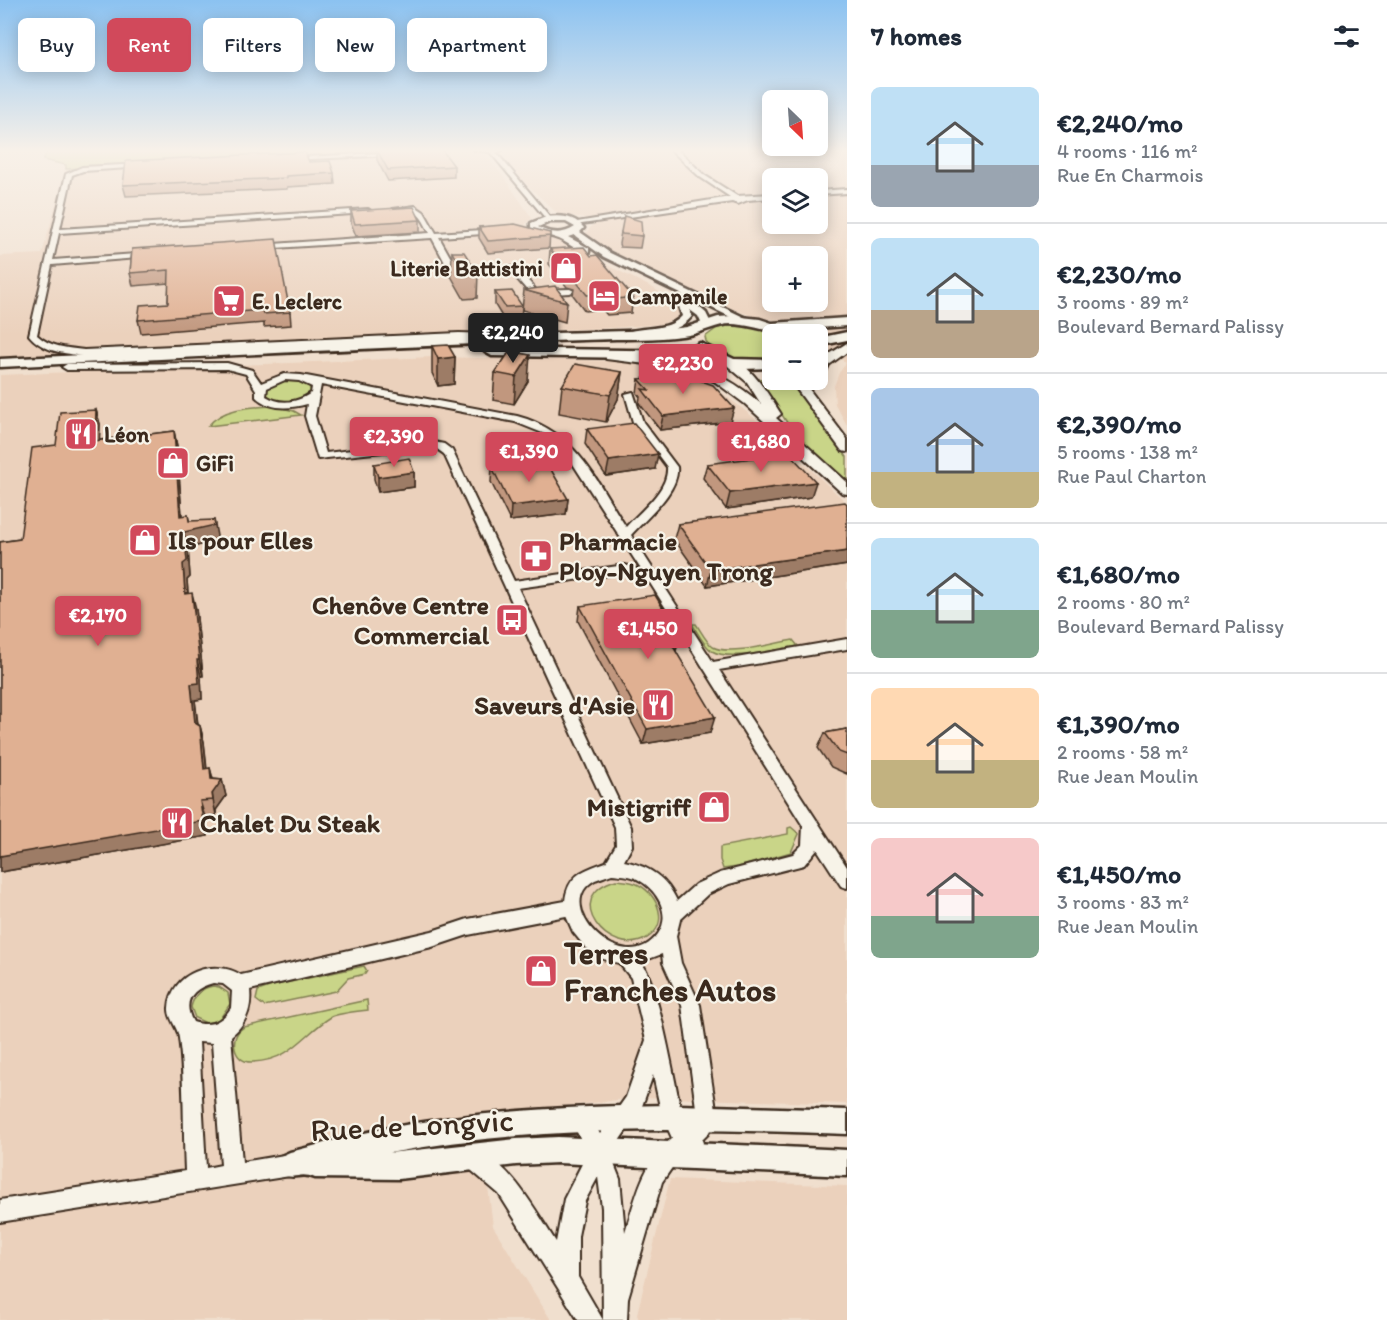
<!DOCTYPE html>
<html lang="en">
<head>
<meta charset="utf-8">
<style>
  :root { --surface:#fff; --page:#f6f6f7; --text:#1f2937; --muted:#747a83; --line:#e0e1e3; --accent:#d1495b }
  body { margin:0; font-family:Itim,sans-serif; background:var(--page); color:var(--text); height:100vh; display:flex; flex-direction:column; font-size:22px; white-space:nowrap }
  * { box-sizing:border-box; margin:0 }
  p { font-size:20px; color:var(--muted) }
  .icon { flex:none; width:33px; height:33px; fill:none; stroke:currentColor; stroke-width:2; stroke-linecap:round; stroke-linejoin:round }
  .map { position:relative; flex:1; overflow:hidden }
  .sheet { display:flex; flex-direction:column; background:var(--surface); width:540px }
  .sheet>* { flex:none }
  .hud { position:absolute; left:18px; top:18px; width:570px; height:54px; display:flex; gap:12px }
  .needle { width:39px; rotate:155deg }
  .buttons { position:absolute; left:762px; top:90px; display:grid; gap:12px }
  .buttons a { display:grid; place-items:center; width:66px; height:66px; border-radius:9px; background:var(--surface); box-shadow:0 3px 15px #0003; font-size:30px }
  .price { position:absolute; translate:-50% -51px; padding:0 14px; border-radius:6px; background:var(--accent); color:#fff; font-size:20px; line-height:39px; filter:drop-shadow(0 2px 3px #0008) }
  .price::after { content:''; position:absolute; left:50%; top:36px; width:18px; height:14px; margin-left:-9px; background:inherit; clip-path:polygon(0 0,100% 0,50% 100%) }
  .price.on { background:#222; color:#fff }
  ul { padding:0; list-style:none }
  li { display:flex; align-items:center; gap:18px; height:150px; padding:0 24px }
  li+li { border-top:2px solid var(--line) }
  li span { display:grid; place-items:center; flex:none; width:168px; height:120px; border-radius:9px; color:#555 }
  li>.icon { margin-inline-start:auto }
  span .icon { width:72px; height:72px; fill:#fffc; stroke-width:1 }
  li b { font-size:26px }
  h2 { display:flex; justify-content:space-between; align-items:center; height:72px; padding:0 24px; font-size:26px }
  .pill { padding:0 21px; border-radius:9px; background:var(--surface); box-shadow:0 3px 15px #0003; font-size:21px; line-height:54px }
  .pill.on { background:var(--accent); color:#fff }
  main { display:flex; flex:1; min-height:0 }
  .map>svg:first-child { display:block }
  .built { fill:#ebd1bc; fill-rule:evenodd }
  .green { fill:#c9d588; stroke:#828053; stroke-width:1.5 }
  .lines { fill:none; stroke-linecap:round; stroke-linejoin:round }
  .minor-casing { stroke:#3b2a1e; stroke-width:4 }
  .tertiary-casing { stroke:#3b2a1e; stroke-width:5 }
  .secondary-casing { stroke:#3b2a1e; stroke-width:4 }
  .primary-casing { stroke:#3b2a1e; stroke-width:5 }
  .minor { fill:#f7f3e8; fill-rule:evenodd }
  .tertiary { fill:#f7f3e8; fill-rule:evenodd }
  .secondary { fill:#f7f3e8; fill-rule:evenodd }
  .primary { fill:#f7f3e8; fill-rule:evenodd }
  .wall { fill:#c1977e; stroke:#3b2a1e; stroke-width:1.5 }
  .shaded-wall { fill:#9d7b66; stroke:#3b2a1e; stroke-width:1.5 }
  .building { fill:#e0b092; stroke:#3b2a1e; stroke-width:1.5 }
  .labels { text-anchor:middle; stroke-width:4.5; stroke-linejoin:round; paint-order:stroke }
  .far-poi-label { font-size:22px; font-weight:bold; fill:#3b2a1e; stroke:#f7f3e8; text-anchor:start }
  .poi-label { font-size:26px; font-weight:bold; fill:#3b2a1e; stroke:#f7f3e8; text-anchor:start }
  .near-poi-label { font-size:32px; font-weight:bold; fill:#3b2a1e; stroke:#f7f3e8; text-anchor:start }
  .near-street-label { font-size:32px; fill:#3b2a1e; stroke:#f7f3e8 }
</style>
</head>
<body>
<main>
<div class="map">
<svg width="847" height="1320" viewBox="0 0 847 1320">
  <rect width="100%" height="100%" fill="#f0dfce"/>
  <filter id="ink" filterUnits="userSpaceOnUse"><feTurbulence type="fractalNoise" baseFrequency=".0167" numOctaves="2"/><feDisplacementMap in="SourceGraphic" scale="12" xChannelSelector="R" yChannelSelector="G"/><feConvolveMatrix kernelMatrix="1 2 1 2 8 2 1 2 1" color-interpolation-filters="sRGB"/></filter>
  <g filter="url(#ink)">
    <g class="built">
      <path d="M 513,150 L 847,150 L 847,425 L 835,404 L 834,386 L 839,373 L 846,363 L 818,340 L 818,334 L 811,334 L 795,322 L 758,318 L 738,311 L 617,257 L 597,245 L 585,234 L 594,224 L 584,218 L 558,214 L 524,182 L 502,155 ZM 772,178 L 818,178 L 818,224 L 772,224 ZM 772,256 L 818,256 L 818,302 L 772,302 Z"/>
      <polygon points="465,151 485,155 503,176 532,218 526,224 533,233 561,242 653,288 677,304 680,317 662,324 611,328 490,332 0,358 0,256 42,254 66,169 193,162 193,165"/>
      <polygon points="433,357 621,361 671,372 717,389 757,420 847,503 847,1104 642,1097 479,1117 493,1226 551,1320 0,1320 0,375"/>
      <polygon points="670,1179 847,1186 847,1320 639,1320 637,1314"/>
    </g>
    <g class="green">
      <polygon points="48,150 419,150 66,169 66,165 43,160"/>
      <path d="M 728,326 L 752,327 L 775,334 L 772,334 L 772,359 C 754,362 708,362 705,337 L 717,328 Z"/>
      <polygon points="772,378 772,380 790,380 806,398 847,457 847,483 793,432 759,379"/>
      <path d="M 285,379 L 299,380 L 309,385 L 311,392 C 300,404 277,406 265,394 L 267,386 Z"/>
      <path d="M 274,406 L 294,411 L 301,415 L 208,426 C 223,407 252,407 274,406 Z"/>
      <path d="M 692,624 L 696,624 C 701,631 706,642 713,647 C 729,656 775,643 793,640 L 798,646 C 777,649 730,662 712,651 C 703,645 698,633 692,624 Z"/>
      <polygon points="791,827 799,834 791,852 738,867 723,869 720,860 720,847 788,834 788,828"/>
      <path d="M 616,880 C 624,881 632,881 639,885 C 658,895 670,924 647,938 C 609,960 559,896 616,880 Z"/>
      <polygon points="364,966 367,971 365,974 348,978 336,991 264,1006 256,1000 258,991 272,986"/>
      <path d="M 213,986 L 219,987 L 228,993 L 230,1004 L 219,1020 L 206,1023 L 195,1018 L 191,1007 C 194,995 201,988 213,986 Z"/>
      <path d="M 367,1000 L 368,1010 C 360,1011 338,1013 331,1017 C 302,1035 292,1060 253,1062 C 233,1064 228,1036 244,1027 Z"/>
    </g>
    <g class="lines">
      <defs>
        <g id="minor">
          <polygon points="474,150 504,150 496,152 551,218 551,220 547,220 490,152"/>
          <polygon points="671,150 678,150 704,175 737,196 772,194 772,198 748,200 738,204 732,202 575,225 577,222 730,197 700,177"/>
          <polygon points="396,152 394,155 290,160 287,158"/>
          <path d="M 142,164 L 144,167 L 83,171 L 72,175 L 60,229 L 368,209 L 371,211 L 368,213 L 59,233 L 53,260 L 150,253 L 154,255 L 150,257 L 52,265 L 37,335 C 50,347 67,348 84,350 L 459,333 L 492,334 L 496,337 L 492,340 L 459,339 L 84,356 C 64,353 43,352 29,335 L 66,174 L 82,167 Z"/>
          <polygon points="847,189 847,193 818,195 818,191"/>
          <path d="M 415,206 L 424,212 L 436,233 L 498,229 L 502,231 L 498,233 L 439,237 L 457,269 L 511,267 L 520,271 L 536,290 L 570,289 L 574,291 L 570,293 L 531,295 L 514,275 L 507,271 L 448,274 L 449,270 L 432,238 L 259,249 L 255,247 L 259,245 L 430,233 C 424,223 420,210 407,210 C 401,211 397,211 393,209 Z"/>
          <path d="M 227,363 L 252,370 L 261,383 L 284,374 L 301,375 L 517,416 C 577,432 595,479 626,527 C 640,511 669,490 667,467 L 633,422 L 625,394 L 633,392 L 643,422 L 677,467 C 680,491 646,518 631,535 L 713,662 L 847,639 L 847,649 L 719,670 L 847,867 L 847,888 L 841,886 L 817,849 L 804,865 L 729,884 L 708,894 L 680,920 L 676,936 L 681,963 L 700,1005 L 717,1116 L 708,1134 L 702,1140 L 703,1143 L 700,1150 L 693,1153 L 689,1152 L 676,1162 L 662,1182 L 628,1298 L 627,1320 L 603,1320 L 602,1208 L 598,1177 L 585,1201 L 578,1236 L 578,1277 L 603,1320 L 578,1320 L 499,1194 L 465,1165 L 462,1158 L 465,1151 L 472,1148 C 512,1164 533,1207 556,1242 L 564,1199 L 588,1152 L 569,1118 L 572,1111 L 579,1108 L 586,1111 L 600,1134 L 626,1097 L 646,1040 L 631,978 L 619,963 L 603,959 L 586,948 L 573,932 L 566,916 L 468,935 L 432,947 L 250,990 C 252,1009 246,1024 231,1036 L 242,1162 L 290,1154 L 297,1158 L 301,1165 L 297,1172 L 290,1176 L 0,1222 L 0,1200 L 185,1171 C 183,1127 185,1082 179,1038 C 178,1027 168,1019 169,1008 C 171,972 214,958 241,975 L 432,931 L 468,919 L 565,901 C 568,874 584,870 606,862 L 616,845 L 615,827 L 444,454 L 437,449 L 429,447 L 318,459 L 305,416 L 307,404 C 289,409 270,410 256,397 L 256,390 L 246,374 L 227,369 L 67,370 L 62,367 L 67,364 ZM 285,380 L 299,381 L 312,387 L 311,393 C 297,403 280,405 266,396 L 267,388 ZM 321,385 L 515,422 L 545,434 L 564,450 L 642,571 L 625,565 L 514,581 L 452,450 L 444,444 L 429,441 L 326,453 L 315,416 ZM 624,573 L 650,583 L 803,826 L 802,845 L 793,854 L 720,873 L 696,884 L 677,901 C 667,878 649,866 624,861 L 632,846 L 631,827 L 518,588 ZM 612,874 C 620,875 628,875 635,878 C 655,887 673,913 658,934 C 624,981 549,905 595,880 C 600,878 607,876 612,874 ZM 662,954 L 663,963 L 682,1005 L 697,1115 L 688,1125 L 682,1115 C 675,1085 658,981 641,962 ZM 213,983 L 223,984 L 232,991 L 231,1008 C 221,1023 210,1027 193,1022 C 182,1002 191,989 213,983 ZM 199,1042 L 212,1043 L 221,1165 L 206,1168 ZM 653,1075 L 662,1116 L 672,1138 C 641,1166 637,1195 625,1232 L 620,1179 L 610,1154 L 641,1109 Z"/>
        </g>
        <g id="tertiary">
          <path d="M 546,217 C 560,215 575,216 584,228 L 580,232 L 610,253 L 752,321 L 743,323 L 685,295 L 706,313 L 712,325 L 711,327 L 703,327 L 698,316 L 690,310 L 692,316 C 680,332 651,338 631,335 L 631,331 C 649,327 669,330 682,316 L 676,297 L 683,295 L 604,257 L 574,235 L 568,237 L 589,248 L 589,252 C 578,253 569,243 559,239 C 549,235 540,235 531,230 L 531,223 ZM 550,222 L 566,222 L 575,227 C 563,235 551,234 538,227 Z"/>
          <path d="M 678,1105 L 847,1110 L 847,1134 C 694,1128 540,1125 389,1153 L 516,1139 L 558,1137 L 847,1150 L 847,1176 L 558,1163 L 516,1165 L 399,1179 L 315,1178 C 298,1171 297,1181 281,1174 L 277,1165 L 281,1156 L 290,1152 C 321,1144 352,1135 383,1129 C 480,1110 579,1106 678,1105 Z"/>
        </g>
        <g id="secondary">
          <polygon points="847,343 847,352 829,365 822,379 817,380 820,360"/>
          <path d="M 610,352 C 670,356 715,363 761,404 L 747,382 L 723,362 L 725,359 C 746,355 771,399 781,414 L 776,418 L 847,482 L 847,494 L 842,493 L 745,404 L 714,381 L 678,368 L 606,359 L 606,353 Z"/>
          <polygon points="790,380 802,380 847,439 847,452 842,451"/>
        </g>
        <g id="primary">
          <path d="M 732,316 L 760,319 L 772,323 L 847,318 L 847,326 L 789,330 L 794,334 C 773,334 754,325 732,324 C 717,324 704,332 689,335 C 665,339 640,339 616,339 C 411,345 205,357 0,367 L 0,359 L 519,334 L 663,330 L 687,327 L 718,317 Z"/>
          <polygon points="847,332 847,340 818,346 818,338"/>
          <polygon points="700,343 734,359 772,360 772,368 744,369 709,359 492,356 485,352 492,348 696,351 693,347"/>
        </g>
      </defs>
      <use href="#minor" class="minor-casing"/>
      <use href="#tertiary" class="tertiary-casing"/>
      <use href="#secondary" class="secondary-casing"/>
      <use href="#primary" class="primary-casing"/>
      <use href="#minor" class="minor"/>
      <use href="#tertiary" class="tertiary"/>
      <use href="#secondary" class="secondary"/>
      <use href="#primary" class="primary"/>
    </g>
    <g class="wall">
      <polygon points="377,150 442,150 454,166 454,177 388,181 377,160"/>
      <polygon points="309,162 334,173 335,184 287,187 287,189 126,196 123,185"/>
      <polygon points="351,211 420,220 420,232 356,236 351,223"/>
      <polygon points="479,227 550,233 549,248 488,253 479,238"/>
      <polygon points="621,232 642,236 640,248 620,247 619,244"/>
      <polygon points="132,249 290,312 291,325 264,327 264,323 141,333 138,320 168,303 169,283 133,286 130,273"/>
      <polygon points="550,249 591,256 633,297 631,313 607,315 602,309 585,311 573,295 574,289 567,287 549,264"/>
      <polygon points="452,252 478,274 477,298 464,299 451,276"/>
      <polygon points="524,290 567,302 565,322 522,310"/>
      <polygon points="495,292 522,306 521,319 504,320 495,305"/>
      <polygon points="432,346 455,357 454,384 438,386 432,373"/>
      <polygon points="510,351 528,381 514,404 493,400 495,373"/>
      <polygon points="622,372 618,399 606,422 559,413 562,386"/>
      <polygon points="639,379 730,422 660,430 639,403 640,397 637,393"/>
      <polygon points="96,410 100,424 99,440 174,431 177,446 182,516 188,515 189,521 218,541 188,548 190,577 187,580 188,593 196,609 203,676 201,676 202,699 195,700 198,724 200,726 204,742 207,769 210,768 213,779 222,780 226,796 216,810 216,815 205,817 208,836 0,872 0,542 20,539"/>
      <polygon points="587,429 655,469 606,476 585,444"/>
      <polygon points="374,464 414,472 414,487 378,492 374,479"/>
      <polygon points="707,464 811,497 726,509 703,478"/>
      <polygon points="492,467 568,499 566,514 510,521 491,482"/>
      <polygon points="847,504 847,565 707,586 674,539 678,524"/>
      <polygon points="580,606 676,651 710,733 643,744 578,621"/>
      <polygon points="847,729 847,774 831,767 818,748 825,733"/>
    </g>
    <g class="shaded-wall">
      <polygon points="530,355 528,381 514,404 516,377"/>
      <polygon points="455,357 454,384 438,386 438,359"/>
      <polygon points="622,372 618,399 606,422 610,395"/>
      <polygon points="734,408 730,422 660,430 663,416"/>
      <polygon points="96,410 100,424 99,455 95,441"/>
      <polygon points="174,431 177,446 183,531 180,516"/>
      <polygon points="658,454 655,469 606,476 609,461"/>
      <polygon points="414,472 414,487 378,492 378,477"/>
      <polygon points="816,482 811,497 726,509 730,493"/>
      <polygon points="568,499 566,514 510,521 511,506"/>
      <polygon points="188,515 191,531 214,520 218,541 188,548 190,577 187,580 189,609 185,594 183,564 184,532"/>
      <polygon points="847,551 847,565 707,586 711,570"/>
      <polygon points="192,593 196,609 203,676 199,660"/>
      <polygon points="680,636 676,651 668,638"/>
      <polygon points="197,660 201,676 202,699 195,700 199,739 195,723 191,684"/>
      <polygon points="715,717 710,733 643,744 647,729"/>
      <polygon points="200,726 204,742 208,785 204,769"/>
      <polygon points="210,768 214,784 222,780 226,796 216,810 216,815 213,800"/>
      <polygon points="200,801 205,817 208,836 0,872 0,856"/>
    </g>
    <g class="building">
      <polygon points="377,150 442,150 454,166 388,170"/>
      <polygon points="305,152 309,162 330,161 334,173 286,176 286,178 123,185 126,161"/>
      <polygon points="414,207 420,220 355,224 351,211"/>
      <polygon points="624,216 641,221 642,236 622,234 621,232"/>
      <polygon points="515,224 550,233 550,236 488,241 479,227"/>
      <polygon points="276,239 290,312 263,314 262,310 138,320 140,305 168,303 169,270 130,273 132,249"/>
      <polygon points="584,247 591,256 597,255 633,297 609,300 604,294 587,295 575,280 578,275 568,272 550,249"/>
      <polygon points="452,252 464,252 478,274 464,274"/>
      <polygon points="555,286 567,302 524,290"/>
      <polygon points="512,291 522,306 505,307 495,292"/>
      <polygon points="448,345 455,357 438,359 432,346"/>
      <polygon points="510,351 530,355 516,377 495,373"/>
      <polygon points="575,364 622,372 610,395 562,386"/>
      <polygon points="680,373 713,385 734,408 663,416 642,389 649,390 639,379"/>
      <polygon points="96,410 95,441 174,431 180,516 188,515 189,521 214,520 215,525 184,532 187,561 183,564 185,594 192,593 199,660 197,660 199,683 191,684 195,723 200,726 204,769 210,768 211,779 222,780 212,794 213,800 200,801 203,821 0,856 0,542 20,539 32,448 56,445 60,412"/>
      <polygon points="634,423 658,454 609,461 587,429"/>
      <polygon points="789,453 816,482 730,493 707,464"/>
      <polygon points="409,458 414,472 378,477 374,464"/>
      <polygon points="546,461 568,499 511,506 492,467"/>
      <polygon points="845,502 847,504 847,551 711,570 678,524"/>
      <polygon points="655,595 680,636 668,638 715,717 647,729 580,606"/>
      <polygon points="847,729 847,755 839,752 825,733"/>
    </g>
  </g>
  <linearGradient id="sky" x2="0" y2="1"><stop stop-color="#8bc2f1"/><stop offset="0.45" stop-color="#f8f1e9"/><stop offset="1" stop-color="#f8f1e9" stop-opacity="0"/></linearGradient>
  <rect width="847" height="335" fill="url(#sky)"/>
  <defs>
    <symbol id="shop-square" viewBox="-11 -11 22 22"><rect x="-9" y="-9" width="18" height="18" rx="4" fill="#d1495b" stroke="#f7f3e8"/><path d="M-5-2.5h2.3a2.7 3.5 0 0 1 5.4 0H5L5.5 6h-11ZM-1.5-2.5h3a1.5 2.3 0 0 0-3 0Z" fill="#fff"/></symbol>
    <symbol id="hotel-square" viewBox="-11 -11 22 22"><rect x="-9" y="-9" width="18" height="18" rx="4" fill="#d1495b" stroke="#f7f3e8"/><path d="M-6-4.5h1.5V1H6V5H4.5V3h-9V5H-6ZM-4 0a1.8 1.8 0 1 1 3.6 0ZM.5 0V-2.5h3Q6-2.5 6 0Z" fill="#fff"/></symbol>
    <symbol id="supermarket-square" viewBox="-11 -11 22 22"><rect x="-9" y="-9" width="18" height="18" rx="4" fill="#d1495b" stroke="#f7f3e8"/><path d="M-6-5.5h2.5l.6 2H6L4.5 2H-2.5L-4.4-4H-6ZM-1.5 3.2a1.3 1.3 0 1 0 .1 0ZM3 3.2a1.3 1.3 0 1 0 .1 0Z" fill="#fff"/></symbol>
    <symbol id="restaurant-square" viewBox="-11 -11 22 22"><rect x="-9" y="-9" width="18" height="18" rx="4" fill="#d1495b" stroke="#f7f3e8"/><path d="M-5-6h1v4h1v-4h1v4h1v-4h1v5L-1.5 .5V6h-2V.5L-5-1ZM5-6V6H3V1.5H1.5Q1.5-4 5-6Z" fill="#fff"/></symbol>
    <symbol id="pharmacy-square" viewBox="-11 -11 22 22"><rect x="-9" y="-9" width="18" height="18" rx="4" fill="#d1495b" stroke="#f7f3e8"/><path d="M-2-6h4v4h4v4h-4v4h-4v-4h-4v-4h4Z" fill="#fff"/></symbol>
    <symbol id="bus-square" viewBox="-11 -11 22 22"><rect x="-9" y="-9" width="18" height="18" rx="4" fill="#d1495b" stroke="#f7f3e8"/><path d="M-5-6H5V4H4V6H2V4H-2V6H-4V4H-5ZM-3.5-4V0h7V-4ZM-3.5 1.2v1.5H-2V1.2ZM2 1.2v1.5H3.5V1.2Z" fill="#fff"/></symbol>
  </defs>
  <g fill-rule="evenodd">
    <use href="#shop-square" x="547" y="249" width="38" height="38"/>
    <use href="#hotel-square" x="585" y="277" width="38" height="38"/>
    <use href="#supermarket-square" x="210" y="282" width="38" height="38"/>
    <use href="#restaurant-square" x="62" y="415" width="38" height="38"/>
    <use href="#shop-square" x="154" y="444" width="38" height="38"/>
    <use href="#shop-square" x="126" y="521" width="38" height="38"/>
    <use href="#pharmacy-square" x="517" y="537" width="38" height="38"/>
    <use href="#bus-square" x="493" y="601" width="38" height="38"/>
    <use href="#restaurant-square" x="639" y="686" width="38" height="38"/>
    <use href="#shop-square" x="695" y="788" width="38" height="38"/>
    <use href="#restaurant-square" x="158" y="804" width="38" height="38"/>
    <use href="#shop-square" x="522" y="952" width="38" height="38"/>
  </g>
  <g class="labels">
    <g class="far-poi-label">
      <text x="543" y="276" text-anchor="end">Literie Battistini</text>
      <text x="627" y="304">Campanile</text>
      <text x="252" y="309">E. Leclerc</text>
      <text x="104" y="442">Léon</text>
      <text x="196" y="471">GiFi</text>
    </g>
    <g class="poi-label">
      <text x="168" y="549">Ils pour Elles</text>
      <text x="559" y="550">Pharmacie<tspan x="559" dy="30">Ploy-Nguyen Trong</tspan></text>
      <text x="489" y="614" text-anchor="end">Chenôve Centre<tspan x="489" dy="30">Commercial</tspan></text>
      <text x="635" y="714" text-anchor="end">Saveurs d'Asie</text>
      <text x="691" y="816" text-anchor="end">Mistigriff</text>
      <text x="200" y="832">Chalet Du Steak</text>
    </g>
    <g class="near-poi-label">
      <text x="564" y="964">Terres<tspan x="564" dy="37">Franches Autos</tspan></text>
    </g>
    <g class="near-street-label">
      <text transform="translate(412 1125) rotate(-3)" y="11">Rue de Longvic</text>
    </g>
  </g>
</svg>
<div class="buttons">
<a><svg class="needle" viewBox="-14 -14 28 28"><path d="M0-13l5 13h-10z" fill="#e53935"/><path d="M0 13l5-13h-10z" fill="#747a83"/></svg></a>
<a><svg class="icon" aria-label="layers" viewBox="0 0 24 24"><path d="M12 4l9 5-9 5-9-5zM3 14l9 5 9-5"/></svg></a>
<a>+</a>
<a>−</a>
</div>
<b class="price on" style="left:513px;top:364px">€2,240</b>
<b class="price" style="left:683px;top:395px">€2,230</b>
<b class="price" style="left:394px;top:468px">€2,390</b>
<b class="price" style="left:761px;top:473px">€1,680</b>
<b class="price" style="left:529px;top:483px">€1,390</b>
<b class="price" style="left:98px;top:647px">€2,170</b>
<b class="price" style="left:648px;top:660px">€1,450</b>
<div class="hud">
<a class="pill">Buy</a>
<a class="pill on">Rent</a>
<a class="pill">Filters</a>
<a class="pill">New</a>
<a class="pill">Apartment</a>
</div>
</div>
<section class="sheet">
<h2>7 homes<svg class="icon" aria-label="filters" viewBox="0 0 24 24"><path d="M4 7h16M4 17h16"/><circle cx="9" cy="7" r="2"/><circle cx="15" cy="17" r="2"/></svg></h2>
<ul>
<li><span style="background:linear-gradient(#bfe0f5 65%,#9aa5b1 0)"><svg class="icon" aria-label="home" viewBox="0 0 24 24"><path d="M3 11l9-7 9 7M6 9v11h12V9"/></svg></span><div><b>€2,240/mo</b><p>4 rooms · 116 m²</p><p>Rue En Charmois</p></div></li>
<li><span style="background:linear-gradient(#bfe0f5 60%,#b9a48a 0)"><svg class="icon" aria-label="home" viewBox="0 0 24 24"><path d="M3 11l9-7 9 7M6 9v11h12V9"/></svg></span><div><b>€2,230/mo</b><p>3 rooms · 89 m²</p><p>Boulevard Bernard Palissy</p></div></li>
<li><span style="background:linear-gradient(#a9c7e8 70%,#c2b280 0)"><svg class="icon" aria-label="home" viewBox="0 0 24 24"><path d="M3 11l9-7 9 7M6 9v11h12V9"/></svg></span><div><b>€2,390/mo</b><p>5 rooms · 138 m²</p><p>Rue Paul Charton</p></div></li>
<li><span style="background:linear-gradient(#bfe0f5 60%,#7fa58c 0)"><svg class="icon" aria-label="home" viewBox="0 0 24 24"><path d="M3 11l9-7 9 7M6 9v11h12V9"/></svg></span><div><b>€1,680/mo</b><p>2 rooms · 80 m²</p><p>Boulevard Bernard Palissy</p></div></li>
<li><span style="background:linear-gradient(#ffd9b3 60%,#c2b280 0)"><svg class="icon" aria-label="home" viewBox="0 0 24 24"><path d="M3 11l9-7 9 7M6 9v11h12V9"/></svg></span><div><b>€1,390/mo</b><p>2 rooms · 58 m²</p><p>Rue Jean Moulin</p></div></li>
<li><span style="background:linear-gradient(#f6c9c9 65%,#7fa58c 0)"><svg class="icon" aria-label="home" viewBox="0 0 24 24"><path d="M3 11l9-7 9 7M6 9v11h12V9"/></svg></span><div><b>€1,450/mo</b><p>3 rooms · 83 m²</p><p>Rue Jean Moulin</p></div></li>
</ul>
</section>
</main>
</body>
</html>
